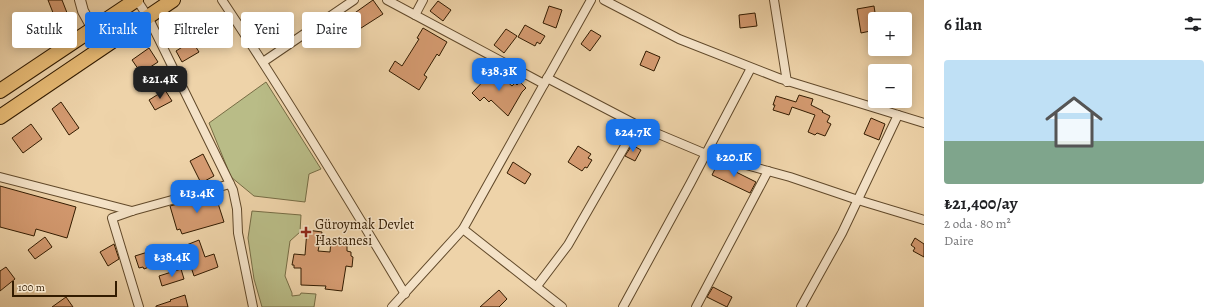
<!DOCTYPE html>
<html lang="tr">
<head>
<meta charset="utf-8">
<style>
  :root { --surface:#fff; --page:#f6f6f6; --text:#202124; --muted:#757577; --accent:#1a73e8 }
  body { margin:0; font-family:Alegreya,serif; background:var(--page); color:var(--text); height:100vh; display:flex; flex-direction:column; font-size:15px; white-space:nowrap }
  * { box-sizing:border-box; margin:0 }
  p { font-size:13px; color:var(--muted) }
  .icon { flex:none; width:22px; height:22px; fill:none; stroke:currentColor; stroke-width:2; stroke-linecap:round; stroke-linejoin:round }
  .map { position:relative; flex:1; overflow:hidden }
  .panel { display:flex; flex-direction:column; background:var(--surface); width:300px }
  .panel>* { flex:none }
  .hud { position:absolute; left:12px; top:12px; width:380px; height:36px; display:flex; gap:8px }
  .buttons { position:absolute; left:868px; top:12px; display:grid; gap:8px }
  .buttons a { display:grid; place-items:center; width:44px; height:44px; border-radius:4px; background:var(--surface); box-shadow:0 2px 10px #0003; font-size:20px }
  .scale { position:absolute; left:12px; bottom:10px; width:105px; box-sizing:border-box; padding-left:4px; border:2px solid #321b00; border-top:0; font-size:11px; line-height:14px; white-space:nowrap; color:#321b00; -webkit-text-stroke:3px #f4e2c7; paint-order:stroke }
  .price { position:absolute; translate:-50% -34px; padding:0 9px; border-radius:8px; background:var(--accent); color:#fff; font-size:13px; line-height:26px; filter:drop-shadow(0 1px 2px #0008) }
  .price::after { content:''; position:absolute; left:50%; top:24px; width:12px; height:9px; margin-left:-6px; background:inherit; clip-path:polygon(0 0,100% 0,50% 100%) }
  .price.selected { background:#222; color:#fff }
  ul { padding:0; list-style:none }
  li { display:grid; align-content:center; gap:8px; height:212px; padding:0 20px }
  li span { display:grid; place-items:center; height:124px; border-radius:4px; color:#555 }
  li>.icon { margin-inline-start:auto }
  span .icon { width:72px; height:72px; fill:#fffc; stroke-width:1 }
  li b { font-size:17px }
  h2 { display:flex; justify-content:space-between; align-items:center; height:48px; padding:0 20px; font-size:17px }
  .tag { padding:0 14px; border-radius:4px; background:var(--surface); box-shadow:0 2px 10px #0003; font-size:14px; line-height:36px }
  .tag.selected { background:var(--accent); color:#fff }
  main { display:flex; flex:1; min-height:0 }
  .map>svg:first-child { display:block }
  .green { fill:#b9bc87; stroke:#766c44 }
  .building { fill:#d49a70; stroke:#321b00 }
  .lines { fill:none; stroke-linecap:round; stroke-linejoin:round }
  .minor-casing { stroke:#61492a; stroke-width:10 }
  .tertiary-casing { stroke:#61492a; stroke-width:12 }
  .trunk-casing { stroke:#321b00; stroke-width:16 }
  .minor { stroke:#f4e2c7; stroke-width:8 }
  .tertiary { stroke:#f4e2c7; stroke-width:10 }
  .trunk { stroke:#e7ba74; stroke-width:14 }
  .poi-dot { fill:#8f2418; stroke:#f4e2c7; stroke-width:1.5 }
  .labels { text-anchor:middle; stroke-width:3; stroke-linejoin:round; paint-order:stroke }
  .poi-label { font-size:14px; fill:#321b00; stroke:#f4e2c7; text-anchor:start }
</style>
</head>
<body>
<main>
<div class="map">
<svg width="924" height="307" viewBox="0 0 924 307">
  <rect width="100%" height="100%" fill="#eed3a9"/>
  <filter id="stains"><feTurbulence type="fractalNoise" baseFrequency=".005" numOctaves="4"/><feColorMatrix values="0 0 0 0 .2 0 0 0 0 .09 0 0 0 0 .02 0 0 0 .5 -.17"/></filter>
  <radialGradient id="worn" r=".72"><stop offset=".6" stop-color="#630" stop-opacity="0"/><stop offset="1" stop-color="#630" stop-opacity=".3"/></radialGradient>
  <g class="green">
    <polygon points="266,82 321,169 309,174 305,202 254,196 231,177 209,123"/>
    <polygon points="252,211 301,215 300,232 290,241 285,276 292,293 292,296 300,295 301,293 316,294 314,307 262,307 254,279 248,238"/>
  </g>
  <g class="building">
    <polygon points="48,0 62,0 71,23 59,28"/>
    <polygon points="373,0 383,14 358,30 349,17"/>
    <polygon points="438,1 451,10 443,21 430,11"/>
    <polygon points="549,6 562,10 556,28 543,23"/>
    <polygon points="874,6 876,19 875,19 875,30 861,33 857,9"/>
    <polygon points="755,13 757,26 740,28 739,15"/>
    <polygon points="525,25 545,36 540,44 537,42 535,46 518,37"/>
    <polygon points="423,28 447,42 439,56 437,54 424,75 427,77 419,90 389,71 395,61 402,66 419,39 417,38"/>
    <polygon points="506,29 517,36 504,53 494,45"/>
    <polygon points="591,30 601,36 590,51 581,44"/>
    <polygon points="192,41 199,52 182,62 176,51"/>
    <polygon points="149,48 158,62 141,73 132,60"/>
    <polygon points="646,51 660,57 654,71 640,65"/>
    <polygon points="494,70 512,86 515,83 517,85 520,82 526,88 522,92 508,116 491,100 489,102 484,97 480,101 472,93"/>
    <polygon points="165,90 172,101 155,110 149,100"/>
    <polygon points="799,95 813,99 811,105 823,111 822,112 830,116 827,122 831,124 825,136 817,133 815,135 808,132 815,115 792,107 789,115 773,110 775,105 773,105 776,96 796,102"/>
    <polygon points="61,102 79,128 69,135 52,109"/>
    <polygon points="871,118 885,124 879,140 864,134"/>
    <polygon points="31,124 42,139 23,153 12,138"/>
    <polygon points="632,145 641,150 635,161 625,156"/>
    <polygon points="578,146 591,154 588,158 592,160 587,168 585,167 582,171 568,162"/>
    <polygon points="203,154 214,176 201,183 190,161"/>
    <polygon points="513,162 531,174 525,184 507,173"/>
    <polygon points="718,163 756,182 750,193 712,175"/>
    <polygon points="0,186 76,207 67,238 36,229 34,236 0,227"/>
    <polygon points="215,194 224,222 182,234 180,229 177,230 170,206"/>
    <polygon points="307,230 322,232 318,251 330,252 331,240 347,241 347,251 351,252 351,256 353,257 352,267 346,266 342,291 325,289 326,286 301,285 301,268 294,268 294,265 292,265 294,254 305,255"/>
    <polygon points="45,237 52,247 35,259 28,250"/>
    <polygon points="915,238 924,244 924,257 913,251 915,248 911,245"/>
    <polygon points="199,240 205,257 214,254 218,267 194,276 184,246"/>
    <polygon points="114,244 119,259 108,266 100,252"/>
    <polygon points="151,251 155,263 148,265 149,267 144,269 143,267 139,268 135,256"/>
    <polygon points="6,267 15,279 0,291 0,271"/>
    <polygon points="181,269 184,279 162,286 159,276"/>
    <polygon points="713,287 732,297 727,307 707,297"/>
    <polygon points="499,290 507,299 499,307 480,307"/>
    <polygon points="185,295 188,307 156,307 156,306 171,301 170,300"/>
    <polygon points="66,297 73,307 52,307"/>
  </g>
  <g class="lines">
    <defs>
      <g id="minor">
        <polyline points="137,0 148,17 233,190 237,209 238,233 253,307"/>
        <path d="M 222,0 C 286,96 346,195 405,294"/>
        <polyline points="387,0 544,84"/>
        <polyline points="604,0 679,39 781,79 924,123"/>
        <polyline points="774,0 787,82"/>
        <polyline points="415,15 423,0"/>
        <polyline points="263,62 354,0"/>
        <polyline points="547,78 637,125 706,154 790,177 858,200 924,220"/>
        <polyline points="0,177 132,211"/>
        <polyline points="537,286 568,245 637,125"/>
        <polyline points="139,307 112,218 132,211 230,184"/>
        <polyline points="392,307 463,229"/>
        <polyline points="562,307 463,229 591,0"/>
        <polyline points="623,307 690,184 751,68"/>
        <polyline points="696,307 768,171"/>
        <polyline points="801,307 842,233 898,115"/>
      </g>
      <polyline id="tertiary" points="80,0 83,11 93,29 111,42"/>
      <g id="trunk">
        <polyline points="0,91 136,0"/>
        <polyline points="0,117 173,0"/>
      </g>
    </defs>
    <use href="#minor" class="minor-casing"/>
    <use href="#tertiary" class="tertiary-casing"/>
    <use href="#trunk" class="trunk-casing"/>
    <use href="#minor" class="minor"/>
    <use href="#tertiary" class="tertiary"/>
    <use href="#trunk" class="trunk"/>
  </g>
  <path class="poi-dot" d="M304 226h4v4h4v4h-4v4h-4v-4h-4v-4h4z"/>
  <g class="labels">
    <g class="poi-label">
      <text x="315" y="229">Güroymak Devlet<tspan x="315" dy="16">Hastanesi</tspan></text>
    </g>
  </g>
  <rect width="100%" height="100%" filter="url(#stains)"/>
  <rect width="100%" height="100%" fill="url(#worn)"/>
</svg>
<div class="buttons">
<a>+</a>
<a>−</a>
</div>
<div class="scale">100 m</div>
<b class="price" style="left:499px;top:92px">₺38.3K</b>
<b class="price selected" style="left:160px;top:100px">₺21.4K</b>
<b class="price" style="left:633px;top:153px">₺24.7K</b>
<b class="price" style="left:734px;top:178px">₺20.1K</b>
<b class="price" style="left:197px;top:214px">₺13.4K</b>
<b class="price" style="left:172px;top:278px">₺38.4K</b>
<div class="hud">
<a class="tag">Satılık</a>
<a class="tag selected">Kiralık</a>
<a class="tag">Filtreler</a>
<a class="tag">Yeni</a>
<a class="tag">Daire</a>
</div>
</div>
<section class="panel">
<h2>6 ilan<svg class="icon" aria-label="filters" viewBox="0 0 24 24"><path d="M4 7h16M4 17h16"/><circle cx="9" cy="7" r="2"/><circle cx="15" cy="17" r="2"/></svg></h2>
<ul>
<li><span style="background:linear-gradient(#bfe0f5 65%,#7fa58c 0)"><svg class="icon" aria-label="home" viewBox="0 0 24 24"><path d="M3 11l9-7 9 7M6 9v11h12V9"/></svg></span><div><b>₺21,400/ay</b><p>2 oda · 80 m²</p><p>Daire</p></div></li>
</ul>
</section>
</main>
</body>
</html>
